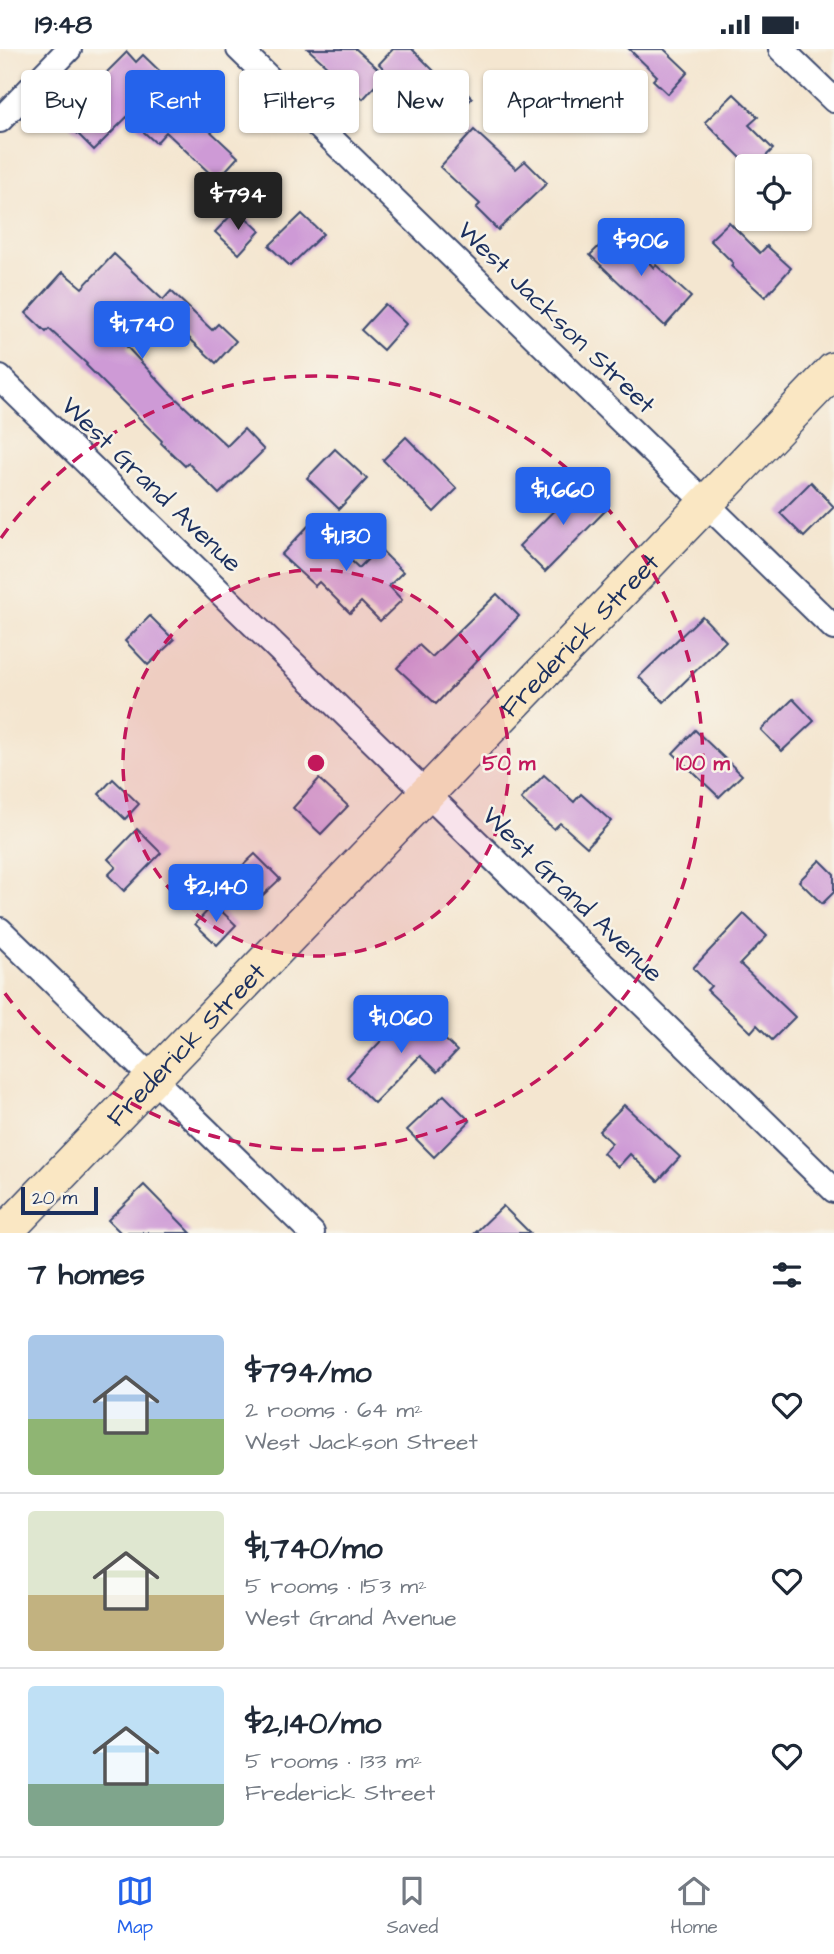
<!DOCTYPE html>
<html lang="en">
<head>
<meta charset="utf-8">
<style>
  :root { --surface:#fff; --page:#f6f6f7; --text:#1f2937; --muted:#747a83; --line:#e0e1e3; --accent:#2563eb }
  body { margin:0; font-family:"Architects Daughter",sans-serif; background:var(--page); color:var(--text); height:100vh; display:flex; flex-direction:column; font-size:26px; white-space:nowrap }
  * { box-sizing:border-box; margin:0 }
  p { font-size:23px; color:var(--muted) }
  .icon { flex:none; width:38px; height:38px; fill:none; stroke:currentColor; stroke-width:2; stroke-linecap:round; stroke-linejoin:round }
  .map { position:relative; height:1184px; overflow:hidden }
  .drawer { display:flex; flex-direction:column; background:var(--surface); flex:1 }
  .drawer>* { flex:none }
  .banner { position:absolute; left:21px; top:21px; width:793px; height:63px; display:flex; gap:14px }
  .buttons { position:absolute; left:735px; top:105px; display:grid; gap:14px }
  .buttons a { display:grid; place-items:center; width:77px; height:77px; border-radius:7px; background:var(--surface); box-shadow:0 2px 5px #0004; font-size:35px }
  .scale { position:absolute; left:21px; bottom:18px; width:77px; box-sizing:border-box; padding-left:7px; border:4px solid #1b2f5e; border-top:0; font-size:19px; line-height:24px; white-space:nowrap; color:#1b2f5e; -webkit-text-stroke:5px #f7f3e8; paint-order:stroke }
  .price { position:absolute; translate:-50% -60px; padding:0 16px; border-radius:7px; background:var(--accent); color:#fff; font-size:23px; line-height:46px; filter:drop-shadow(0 2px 4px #0008) }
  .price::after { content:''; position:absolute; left:50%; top:42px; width:21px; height:16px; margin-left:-10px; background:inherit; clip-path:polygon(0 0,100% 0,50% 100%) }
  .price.selected { background:#222; color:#fff }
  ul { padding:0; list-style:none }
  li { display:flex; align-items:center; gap:21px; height:175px; padding:0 28px }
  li+li { border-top:2px solid var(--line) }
  li span { display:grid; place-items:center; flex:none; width:196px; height:140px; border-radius:7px; color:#555 }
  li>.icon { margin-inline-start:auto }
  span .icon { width:84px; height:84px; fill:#fffc; stroke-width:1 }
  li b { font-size:30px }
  h2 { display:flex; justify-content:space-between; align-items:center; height:84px; padding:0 28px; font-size:30px }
  .pill { padding:0 24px; border-radius:7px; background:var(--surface); box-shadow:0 2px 5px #0004; font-size:24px; line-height:63px }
  .pill.selected { background:var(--accent); color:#fff }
  .status { display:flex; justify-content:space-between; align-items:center; height:49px; padding:0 35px; background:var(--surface); direction:ltr }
  .status svg { height:19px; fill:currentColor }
  .tab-bar { display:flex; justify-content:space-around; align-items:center; height:98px; border-top:2px solid var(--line); background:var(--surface); font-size:19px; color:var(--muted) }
  .tab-bar a { display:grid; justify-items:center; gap:4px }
  .tab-bar .selected { color:var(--accent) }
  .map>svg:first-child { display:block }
  .building { fill:#ce9ad6 }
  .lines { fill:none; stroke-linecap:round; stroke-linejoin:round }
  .street-casing { stroke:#3c4a6f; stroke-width:28 }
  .secondary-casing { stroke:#3c4a6f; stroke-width:38 }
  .street { stroke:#fff; stroke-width:24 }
  .secondary { stroke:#fae7c3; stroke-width:35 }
  .ring { fill:none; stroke:#c2185b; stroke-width:3.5; stroke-dasharray:12 9 }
  .labels { text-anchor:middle; stroke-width:5; stroke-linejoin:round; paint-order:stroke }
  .street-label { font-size:26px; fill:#1b2f5e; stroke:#f7f3e8 }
  .centre { fill:#c2185b; stroke:#f7f3e8; stroke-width:3.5 }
  .ring-label { font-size:21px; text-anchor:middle; font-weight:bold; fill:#c2185b; stroke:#f7f3e8; stroke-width:5; stroke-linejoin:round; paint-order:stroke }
</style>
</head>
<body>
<div class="status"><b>19:48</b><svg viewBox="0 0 49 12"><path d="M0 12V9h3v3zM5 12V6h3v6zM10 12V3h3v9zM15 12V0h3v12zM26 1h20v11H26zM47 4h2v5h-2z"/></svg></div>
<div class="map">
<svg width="834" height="1184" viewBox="0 0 834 1184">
  <rect width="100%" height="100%" fill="#f7f3e8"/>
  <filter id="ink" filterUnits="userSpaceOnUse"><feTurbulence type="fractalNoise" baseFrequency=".0143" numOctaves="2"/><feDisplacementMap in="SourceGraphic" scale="14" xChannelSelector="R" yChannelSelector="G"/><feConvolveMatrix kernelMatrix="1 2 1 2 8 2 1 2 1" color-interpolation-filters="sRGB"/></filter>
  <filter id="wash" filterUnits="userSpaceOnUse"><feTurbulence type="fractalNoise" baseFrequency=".00686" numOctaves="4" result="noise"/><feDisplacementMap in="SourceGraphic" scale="28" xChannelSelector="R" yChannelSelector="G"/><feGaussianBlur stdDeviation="1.57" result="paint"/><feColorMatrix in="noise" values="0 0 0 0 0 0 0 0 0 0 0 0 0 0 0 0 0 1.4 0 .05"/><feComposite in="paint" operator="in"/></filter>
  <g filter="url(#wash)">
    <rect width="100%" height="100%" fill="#f4e6d0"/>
    <g id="blocks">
      <g class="building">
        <polygon points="308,0 356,0 385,26 363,50"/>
        <polygon points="393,0 412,0 440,28 416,52 379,15"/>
        <polygon points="629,0 664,0 688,23 668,45 653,31 657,27"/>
        <polygon points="127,3 136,13 143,6 199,60 193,66 238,108 217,131 166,83 156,94 127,68 94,101 69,76 108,37 100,30"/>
        <polygon points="450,29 472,49 456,67 434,47"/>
        <polygon points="734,45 758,68 749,76 773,100 756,117 749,117 705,73"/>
        <polygon points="474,81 516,120 525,112 547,134 498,181 476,159 480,155 440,118"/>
        <polygon points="237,160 260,182 239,205 215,183"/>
        <polygon points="302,165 323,185 290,217 269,197"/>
        <polygon points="729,173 760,204 767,197 791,219 765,248 731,217 733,214 710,191"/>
        <polygon points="617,180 654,219 656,216 691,248 665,277 590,206"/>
        <polygon points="114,205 163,251 171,242 212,281 218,275 236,292 216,314 175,276 173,278 159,265 127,298 169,343 227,397 244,380 264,401 219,445 188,414 185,417 161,394 162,392 86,316 87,315 49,280 46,283 26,264 63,223 82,239"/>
        <polygon points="385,255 406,275 383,301 361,281"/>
        <polygon points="406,388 457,440 434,463 383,411"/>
        <polygon points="335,400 367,430 339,460 307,429"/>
        <polygon points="811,433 834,458 804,488 780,464"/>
        <polygon points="581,434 607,460 545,523 519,497"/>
        <polygon points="311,474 359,519 379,499 403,523 389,537 402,551 380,572 361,553 350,564 319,533 315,537 281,506"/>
        <polygon points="497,545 519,567 436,655 397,619 419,596 432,608"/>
        <polygon points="150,567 174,591 148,616 125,592"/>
        <polygon points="702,567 726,592 664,653 639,628"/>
        <polygon points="793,650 814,672 782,702 761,681"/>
        <polygon points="695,681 742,726 719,748 673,704"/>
        <polygon points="544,726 574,753 581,745 611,772 587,798 560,774 554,780 521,750"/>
        <polygon points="113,730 139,755 125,770 99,745"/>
        <polygon points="319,730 348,757 321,785 293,759"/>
        <polygon points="137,780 161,804 124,842 108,826 116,818 108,810"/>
        <polygon points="255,805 280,830 263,846 238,821"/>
        <polygon points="820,811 834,825 834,843 822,855 799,832"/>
        <polygon points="214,855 236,876 217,896 195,875"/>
        <polygon points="744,865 767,887 740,915 795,968 772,991 757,976 751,983 707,941 711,937 693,919"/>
        <polygon points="412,959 457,1002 437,1023 420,1007 374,1054 347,1028"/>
        <polygon points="444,1046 470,1072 434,1108 407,1081"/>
        <polygon points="624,1056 680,1108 658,1132 630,1105 618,1118 603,1104 612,1094 599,1082"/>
        <polygon points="144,1136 191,1184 121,1184 108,1171"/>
        <polygon points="503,1157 530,1184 475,1184"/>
      </g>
    </g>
  </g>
  <g filter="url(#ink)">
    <use href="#blocks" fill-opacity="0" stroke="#3c4a6f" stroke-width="2"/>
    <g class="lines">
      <defs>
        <g id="street">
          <polyline points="239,0 834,579"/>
          <polyline points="781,0 834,51"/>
          <polyline points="0,71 69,0"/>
          <polyline points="0,329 834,1141"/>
          <polyline points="0,881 312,1184"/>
        </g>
        <g id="secondary">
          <path id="s1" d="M 4,1184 L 834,321"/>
        </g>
      </defs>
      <use href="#street" class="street-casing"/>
      <use href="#secondary" class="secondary-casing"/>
      <use href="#street" class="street"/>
      <use href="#secondary" class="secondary"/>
    </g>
  </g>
  <circle cx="316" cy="714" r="193" fill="#c2185b" fill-opacity=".12"/>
  <g class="ring">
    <circle cx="316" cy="714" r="193"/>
    <path d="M1 489A387 387 0 1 1 1 939"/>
  </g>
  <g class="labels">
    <g class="street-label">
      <text transform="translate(557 268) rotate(44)" y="9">West Jackson Street</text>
      <text transform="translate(152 435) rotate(44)" y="9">West Grand Avenue</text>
      <text dy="9" stroke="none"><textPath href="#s1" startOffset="830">Frederick Street</textPath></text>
      <text transform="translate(573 845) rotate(44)" y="9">West Grand Avenue</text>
      <text dy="9" stroke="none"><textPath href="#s1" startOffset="262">Frederick Street</textPath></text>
    </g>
  </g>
  <circle cx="316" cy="714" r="10" class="centre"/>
  <g class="ring-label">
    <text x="509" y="721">50 m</text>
    <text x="703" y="721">100 m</text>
  </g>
</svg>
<div class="buttons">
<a><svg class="icon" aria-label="locate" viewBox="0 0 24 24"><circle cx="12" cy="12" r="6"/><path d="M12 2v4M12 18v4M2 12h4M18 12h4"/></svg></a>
</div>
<div class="scale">20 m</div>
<b class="price selected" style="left:238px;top:183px">$794</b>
<b class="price" style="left:641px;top:229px">$906</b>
<b class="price" style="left:142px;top:312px">$1,740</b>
<b class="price" style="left:563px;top:478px">$1,660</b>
<b class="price" style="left:346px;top:524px">$1,130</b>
<b class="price" style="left:216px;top:875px">$2,140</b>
<b class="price" style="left:401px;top:1006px">$1,060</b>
<div class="banner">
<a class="pill">Buy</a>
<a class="pill selected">Rent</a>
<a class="pill">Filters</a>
<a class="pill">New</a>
<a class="pill">Apartment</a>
</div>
</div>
<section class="drawer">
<h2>7 homes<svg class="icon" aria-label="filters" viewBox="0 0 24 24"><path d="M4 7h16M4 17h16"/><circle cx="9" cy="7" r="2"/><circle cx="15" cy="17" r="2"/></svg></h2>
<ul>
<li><span style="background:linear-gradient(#a9c7e8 60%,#8fb573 0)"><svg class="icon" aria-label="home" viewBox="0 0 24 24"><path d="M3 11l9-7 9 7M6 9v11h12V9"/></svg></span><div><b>$794/mo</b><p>2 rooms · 64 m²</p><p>West Jackson Street</p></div><svg class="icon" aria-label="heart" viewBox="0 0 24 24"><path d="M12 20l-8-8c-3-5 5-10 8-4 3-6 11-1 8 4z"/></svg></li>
<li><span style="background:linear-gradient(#dfe7d0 60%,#c2b280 0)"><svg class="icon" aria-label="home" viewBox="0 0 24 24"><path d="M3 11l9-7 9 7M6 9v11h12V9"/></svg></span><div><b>$1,740/mo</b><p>5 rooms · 153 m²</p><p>West Grand Avenue</p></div><svg class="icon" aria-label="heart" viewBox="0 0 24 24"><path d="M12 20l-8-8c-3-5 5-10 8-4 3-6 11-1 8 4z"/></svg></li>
<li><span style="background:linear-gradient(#bfe0f5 70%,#7fa58c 0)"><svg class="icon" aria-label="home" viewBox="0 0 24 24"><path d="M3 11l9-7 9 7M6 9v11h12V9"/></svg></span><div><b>$2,140/mo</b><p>5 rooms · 133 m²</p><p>Frederick Street</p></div><svg class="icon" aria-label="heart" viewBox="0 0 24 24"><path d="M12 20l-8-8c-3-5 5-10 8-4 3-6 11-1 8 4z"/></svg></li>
</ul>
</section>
<nav class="tab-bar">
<a class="selected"><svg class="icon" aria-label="map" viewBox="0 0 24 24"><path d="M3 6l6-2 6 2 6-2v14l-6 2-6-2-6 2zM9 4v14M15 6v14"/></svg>Map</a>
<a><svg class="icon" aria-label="saved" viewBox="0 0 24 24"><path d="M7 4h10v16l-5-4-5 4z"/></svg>Saved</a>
<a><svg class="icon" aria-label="home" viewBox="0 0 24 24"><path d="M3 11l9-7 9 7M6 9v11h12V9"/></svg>Home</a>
</nav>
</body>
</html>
